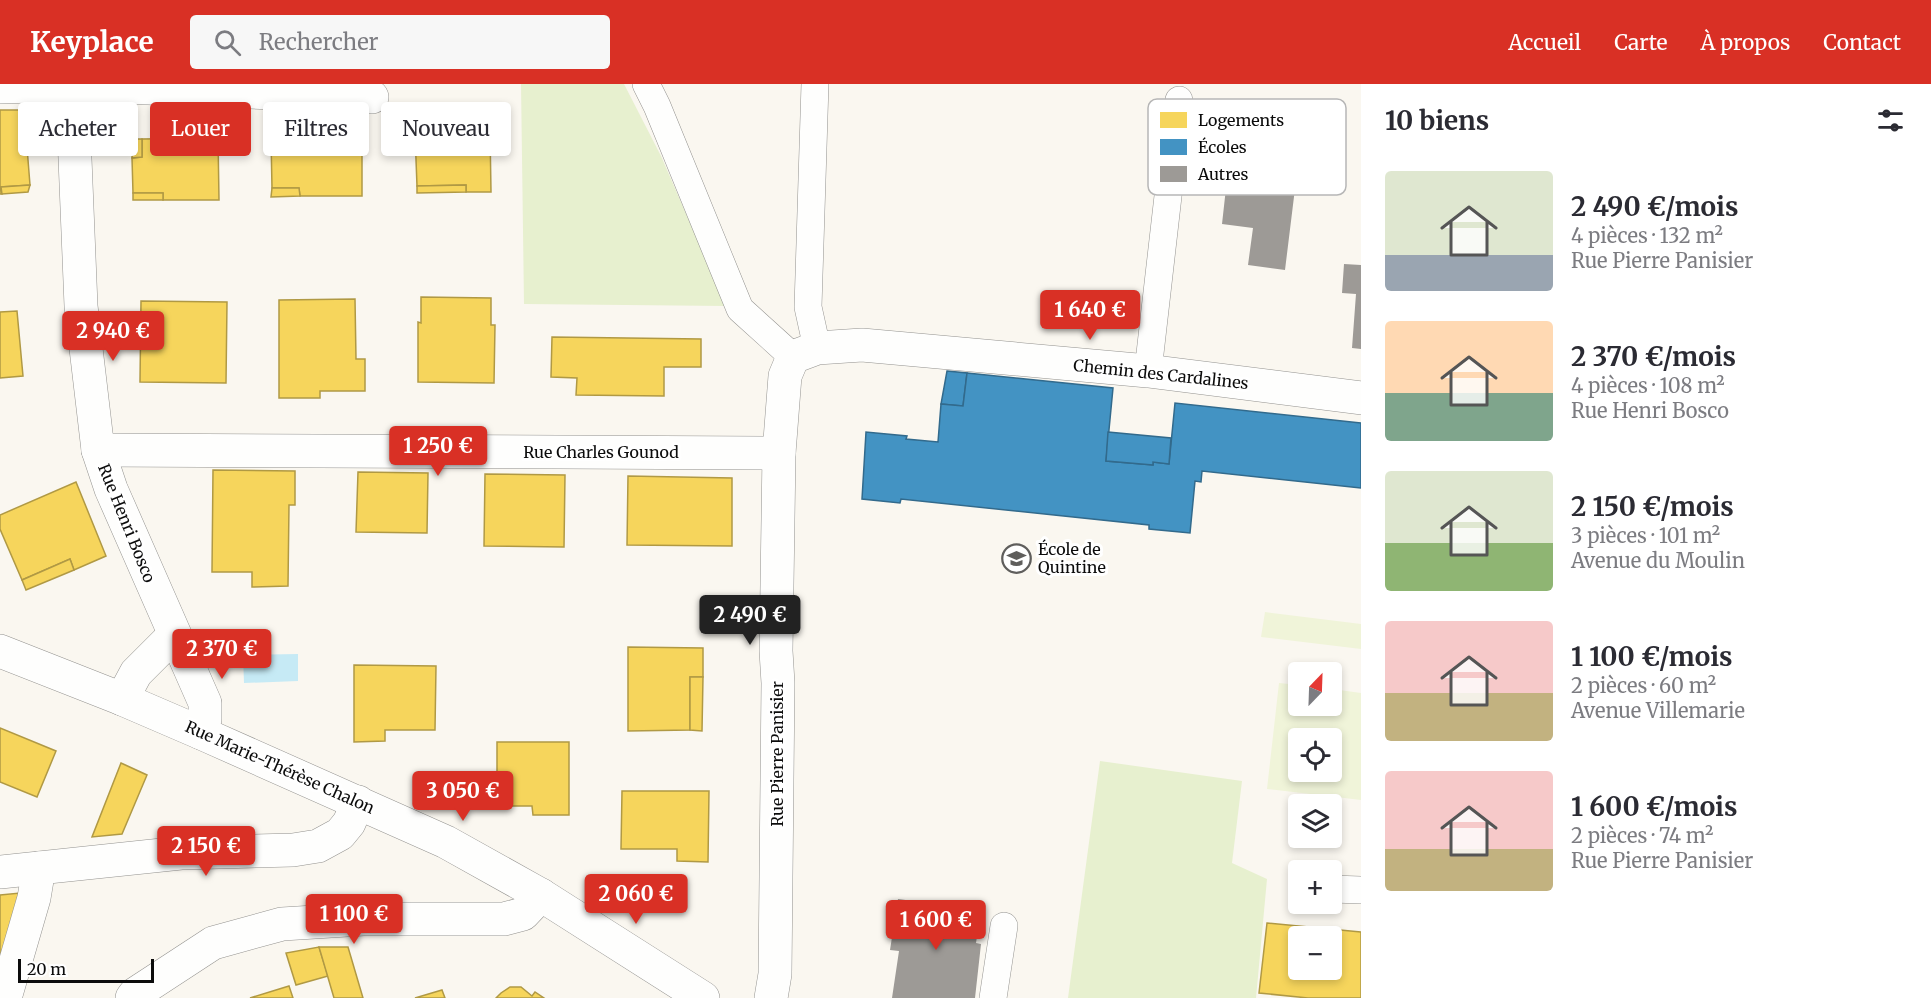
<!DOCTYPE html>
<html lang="fr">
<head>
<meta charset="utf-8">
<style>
  :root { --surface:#fff; --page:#f7f7f7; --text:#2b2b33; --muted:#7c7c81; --accent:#d93025 }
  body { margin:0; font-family:Merriweather,serif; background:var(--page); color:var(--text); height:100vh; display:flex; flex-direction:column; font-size:22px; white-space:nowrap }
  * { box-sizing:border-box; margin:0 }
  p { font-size:20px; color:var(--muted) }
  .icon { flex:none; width:33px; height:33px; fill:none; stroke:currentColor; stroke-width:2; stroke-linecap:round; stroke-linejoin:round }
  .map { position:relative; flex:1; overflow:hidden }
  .side { display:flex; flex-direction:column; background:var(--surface); width:570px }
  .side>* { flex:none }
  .banner { position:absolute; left:18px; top:18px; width:570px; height:54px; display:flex; gap:12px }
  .needle { width:39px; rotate:23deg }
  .tools { position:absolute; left:1288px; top:578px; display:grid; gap:12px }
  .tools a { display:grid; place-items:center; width:54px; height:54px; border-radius:6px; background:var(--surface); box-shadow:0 3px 9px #0003; font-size:30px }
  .scale { position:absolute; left:18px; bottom:15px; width:136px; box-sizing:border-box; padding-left:6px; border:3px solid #0c0c0c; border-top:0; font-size:16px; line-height:21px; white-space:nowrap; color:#0c0c0c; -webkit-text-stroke:4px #fff; paint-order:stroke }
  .price { position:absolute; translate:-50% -51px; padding:0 14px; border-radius:6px; background:var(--accent); color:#fff; font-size:20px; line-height:39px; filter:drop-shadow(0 2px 3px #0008) }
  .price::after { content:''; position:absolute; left:50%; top:36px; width:18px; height:14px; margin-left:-9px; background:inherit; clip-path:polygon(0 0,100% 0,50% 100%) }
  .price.selected { background:#222; color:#fff }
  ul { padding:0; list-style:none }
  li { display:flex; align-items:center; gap:18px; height:150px; padding:0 24px }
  li span { display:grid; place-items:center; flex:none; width:168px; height:120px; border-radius:6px; color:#555 }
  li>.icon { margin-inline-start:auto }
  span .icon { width:72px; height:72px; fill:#fffc; stroke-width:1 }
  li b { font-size:26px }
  h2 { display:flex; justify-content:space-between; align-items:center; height:72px; padding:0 24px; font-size:26px }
  .chip { padding:0 21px; border-radius:6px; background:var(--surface); box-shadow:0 3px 9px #0003; font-size:21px; line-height:54px }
  .chip.selected { background:var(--accent); color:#fff }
  header { display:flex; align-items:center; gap:36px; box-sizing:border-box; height:84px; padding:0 30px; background:var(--accent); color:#fff }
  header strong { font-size:28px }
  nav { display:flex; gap:33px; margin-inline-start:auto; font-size:21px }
  .search { width:420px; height:54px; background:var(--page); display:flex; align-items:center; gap:15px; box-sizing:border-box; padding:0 21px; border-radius:6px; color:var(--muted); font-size:22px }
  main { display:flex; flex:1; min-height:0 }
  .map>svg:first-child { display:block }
  .green { fill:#e7f0cf }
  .pitch { fill:#f0f4d9; fill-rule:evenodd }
  .water { fill:#c6eaf5 }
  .homes { fill:#f6d55c; stroke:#b09944; stroke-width:1.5; fill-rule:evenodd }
  .schools { fill:#4393c3; stroke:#326a8c; stroke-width:1.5 }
  .building { fill:#9d9a96 }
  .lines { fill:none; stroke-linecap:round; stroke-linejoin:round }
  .lane-casing { stroke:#93928f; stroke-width:28 }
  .street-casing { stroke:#93928f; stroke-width:34 }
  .lane { stroke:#fefefd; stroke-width:27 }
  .street { stroke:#fefefd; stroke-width:33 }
  .labels { text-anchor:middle; stroke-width:6; stroke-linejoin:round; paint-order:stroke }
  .street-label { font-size:16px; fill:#0c0c0c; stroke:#fff }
  .poi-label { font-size:16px; fill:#0c0c0c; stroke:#fff; text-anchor:start }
  .key { fill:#fff; stroke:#b6b6b6; stroke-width:1.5 }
  .key-label { font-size:16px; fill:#0c0c0c }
</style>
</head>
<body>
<header>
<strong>Keyplace</strong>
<div class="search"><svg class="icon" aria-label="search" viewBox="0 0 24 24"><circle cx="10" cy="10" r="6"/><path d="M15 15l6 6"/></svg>Rechercher</div>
<nav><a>Accueil</a><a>Carte</a><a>À propos</a><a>Contact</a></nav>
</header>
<main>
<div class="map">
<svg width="1361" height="914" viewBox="0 0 1361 914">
  <rect width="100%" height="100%" fill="#faf7f0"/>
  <g class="green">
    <polygon points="521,0 624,0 661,72 726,222 524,220"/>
    <polygon points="1100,677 1242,697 1232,779 1267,795 1256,914 1068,914"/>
  </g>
  <g class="pitch">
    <polygon points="1265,528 1361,540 1361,565 1261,553"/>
    <path d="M 1279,599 L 1299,601 L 1299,621 L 1332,621 L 1332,605 L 1361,609 L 1361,716 L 1267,705 ZM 1299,654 L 1332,654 L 1332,687 L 1299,687 Z"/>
  </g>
  <polygon class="water" points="298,570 298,597 244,599 243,571"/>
  <g class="homes">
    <polygon points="0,26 19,26 25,38 30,101 1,103 2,110 0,110"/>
    <polygon points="490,47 491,108 466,108 466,101 417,102 415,49"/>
    <polygon points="218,54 219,116 163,116 163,109 133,109 132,74 142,73 142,55"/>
    <polygon points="271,54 362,54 362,112 300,112 299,104 272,104"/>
    <polygon points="133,55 142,55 142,73 132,74"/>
    <polygon points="30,101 28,108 2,110 1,103"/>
    <polygon points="466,101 466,108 417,109 417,102"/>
    <polygon points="272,104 299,104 300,112 271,113"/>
    <rect x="133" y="109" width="30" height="7"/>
    <polygon points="421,213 491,214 491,241 495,241 494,299 418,298 418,238 421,239"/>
    <polygon points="355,215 356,275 365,275 365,307 320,307 320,314 279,314 279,216"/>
    <polygon points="141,217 227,218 226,299 140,298"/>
    <polygon points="17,227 23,292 0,294 0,228"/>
    <polygon points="552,253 701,255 701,283 664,283 664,312 576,311 577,294 551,293"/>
    <polygon points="213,386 295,387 295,421 289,421 288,502 252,503 252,488 212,488"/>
    <polygon points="358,388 428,389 427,449 356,448"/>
    <polygon points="485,390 565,391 564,463 484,462"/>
    <polygon points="628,392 732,394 732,462 627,461"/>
    <polygon points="76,398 106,472 74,486 70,475 22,496 0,445 0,431"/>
    <polygon points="70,475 74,486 26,506 22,496"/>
    <polygon points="628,563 703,564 703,593 690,593 690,646 628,647"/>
    <polygon points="354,581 436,582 435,646 385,646 385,657 354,658"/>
    <polygon points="690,593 703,593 702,647 690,646"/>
    <polygon points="0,644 56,667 37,713 0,698"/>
    <polygon points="497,658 569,658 569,731 533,731 532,722 497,722"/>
    <polygon points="121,679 147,691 122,750 92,753"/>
    <polygon points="622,707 709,707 708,778 677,777 677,765 621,765"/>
    <polygon points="20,809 0,879 0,811"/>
    <path d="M 1267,839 L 1361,848 L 1361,914 L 1308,914 L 1259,909 ZM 1299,852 L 1332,852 L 1332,885 L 1299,885 Z"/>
    <polygon points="319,863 328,892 296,901 286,869"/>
    <polygon points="319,863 348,863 363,914 334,914"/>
    <polygon points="289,902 293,914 250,914"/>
    <polygon points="510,903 521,903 532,912 535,908 544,914 496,914 501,909"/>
    <polygon points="442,906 445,914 415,914"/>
  </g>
  <g class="schools">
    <polygon points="947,287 967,289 963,322 941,320"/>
    <polygon points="967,289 1113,304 1106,377 1153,381 1153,378 1169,380 1175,319 1361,339 1361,404 1202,387 1201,398 1195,397 1190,449 1149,445 1149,441 901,415 900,419 862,415 866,348 907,352 906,355 938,358 941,320 963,322"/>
    <polygon points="1108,348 1171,354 1169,380 1153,378 1153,381 1106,377"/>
  </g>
  <g class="building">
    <polygon points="1244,67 1299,72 1285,186 1248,181 1253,144 1222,140 1227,95 1241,96"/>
    <polygon points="1344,180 1361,181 1361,265 1352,264 1356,210 1342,209"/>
    <polygon points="898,815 981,826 976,859 981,860 975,914 892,914 899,867 890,866"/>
  </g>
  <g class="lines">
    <defs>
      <g id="lane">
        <polyline points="646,0 657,22 740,225 793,273"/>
        <polyline points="815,0 808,223 817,264"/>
        <polyline points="1148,287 1179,16"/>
        <polyline points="1332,805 1361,806"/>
        <polyline points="993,914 1004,842"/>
      </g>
      <g id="street">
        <polyline points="72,1 81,222 98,366 111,405 205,619 205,635 201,649"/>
        <polyline points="0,3 72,1 372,13"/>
        <polyline points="98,366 779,369"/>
        <polyline points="0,567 122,615 201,649 446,758 541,811 703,914"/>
        <polyline points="122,615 136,589 174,551"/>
        <polyline points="0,788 181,769 293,766 318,762 340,750 349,739 358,718"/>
        <polyline points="5,914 34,814 39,784"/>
        <polyline points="132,914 135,910 213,859 282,840 363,835 504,835 523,830 541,811"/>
        <polyline points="771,914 775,890 778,599 776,567 779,369 785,292 793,273 817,264 862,261 1148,287 1361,314"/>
      </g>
    </defs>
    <use href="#lane" class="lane-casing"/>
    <use href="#street" class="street-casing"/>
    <use href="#lane" class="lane"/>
    <use href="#street" class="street"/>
  </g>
  <defs>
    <symbol id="school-ring" viewBox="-11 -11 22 22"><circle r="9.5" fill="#fff" stroke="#5f5e5c" stroke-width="1.5"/><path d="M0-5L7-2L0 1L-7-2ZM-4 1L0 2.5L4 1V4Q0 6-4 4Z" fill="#5f5e5c"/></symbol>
  </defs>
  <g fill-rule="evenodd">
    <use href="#school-ring" x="1000" y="458" width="33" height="33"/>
  </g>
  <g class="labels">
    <g class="street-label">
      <text transform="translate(1161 290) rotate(6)" y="6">Chemin des Cardalines</text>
      <text x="601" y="374">Rue Charles Gounod</text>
      <text transform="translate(127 439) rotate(68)" y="6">Rue Henri Bosco</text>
      <text transform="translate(777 670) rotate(-90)" y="6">Rue Pierre Panisier</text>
      <text transform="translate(280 683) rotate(24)" y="6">Rue Marie-Thérèse Chalon</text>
    </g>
    <g class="poi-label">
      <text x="1038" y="471">École de<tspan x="1038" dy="18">Quintine</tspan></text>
    </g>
  </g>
  <rect x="1148" y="15" width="198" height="96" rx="9" class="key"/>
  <rect x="1160" y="28" width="27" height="16" fill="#f6d55c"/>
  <rect x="1160" y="55" width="27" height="16" fill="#4393c3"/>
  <rect x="1160" y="82" width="27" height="16" fill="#9d9a96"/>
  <g class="key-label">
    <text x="1198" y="42">Logements</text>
    <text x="1198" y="69">Écoles</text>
    <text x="1198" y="96">Autres</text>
  </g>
</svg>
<div class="tools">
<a><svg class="needle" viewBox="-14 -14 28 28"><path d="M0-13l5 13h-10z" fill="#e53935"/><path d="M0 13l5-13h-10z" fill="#7c7c81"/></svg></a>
<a><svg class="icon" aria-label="locate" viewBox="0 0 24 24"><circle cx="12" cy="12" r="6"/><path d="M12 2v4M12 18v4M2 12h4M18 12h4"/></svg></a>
<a><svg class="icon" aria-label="layers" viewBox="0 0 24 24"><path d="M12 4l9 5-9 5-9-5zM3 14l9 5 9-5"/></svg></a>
<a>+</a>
<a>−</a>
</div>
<div class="scale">20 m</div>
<b class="price" style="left:1090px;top:257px">1 640 €</b>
<b class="price" style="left:113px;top:278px">2 940 €</b>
<b class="price" style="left:438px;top:393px">1 250 €</b>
<b class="price selected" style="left:750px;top:562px">2 490 €</b>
<b class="price" style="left:222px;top:596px">2 370 €</b>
<b class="price" style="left:463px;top:738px">3 050 €</b>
<b class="price" style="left:206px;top:793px">2 150 €</b>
<b class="price" style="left:636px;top:841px">2 060 €</b>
<b class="price" style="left:354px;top:861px">1 100 €</b>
<b class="price" style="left:936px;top:867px">1 600 €</b>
<div class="banner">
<a class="chip">Acheter</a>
<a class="chip selected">Louer</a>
<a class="chip">Filtres</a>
<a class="chip">Nouveau</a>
</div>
</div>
<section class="side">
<h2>10 biens<svg class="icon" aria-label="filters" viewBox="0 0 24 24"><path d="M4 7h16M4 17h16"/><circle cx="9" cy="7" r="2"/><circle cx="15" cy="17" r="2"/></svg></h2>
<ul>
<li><span style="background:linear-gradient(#dfe7d0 70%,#9aa5b1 0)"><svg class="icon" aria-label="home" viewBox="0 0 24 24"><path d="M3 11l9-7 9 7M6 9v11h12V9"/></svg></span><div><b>2 490 €/mois</b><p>4 pièces · 132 m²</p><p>Rue Pierre Panisier</p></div></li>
<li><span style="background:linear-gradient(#ffd9b3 60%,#7fa58c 0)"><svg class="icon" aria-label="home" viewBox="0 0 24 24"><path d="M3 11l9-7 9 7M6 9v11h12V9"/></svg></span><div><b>2 370 €/mois</b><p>4 pièces · 108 m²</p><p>Rue Henri Bosco</p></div></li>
<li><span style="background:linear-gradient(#dfe7d0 60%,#8fb573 0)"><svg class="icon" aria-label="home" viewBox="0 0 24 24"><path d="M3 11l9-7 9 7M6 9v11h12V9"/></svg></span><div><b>2 150 €/mois</b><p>3 pièces · 101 m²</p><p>Avenue du Moulin</p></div></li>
<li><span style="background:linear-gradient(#f6c9c9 60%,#c2b280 0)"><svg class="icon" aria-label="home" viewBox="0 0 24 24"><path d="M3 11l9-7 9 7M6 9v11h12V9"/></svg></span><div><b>1 100 €/mois</b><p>2 pièces · 60 m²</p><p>Avenue Villemarie</p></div></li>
<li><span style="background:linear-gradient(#f6c9c9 65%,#c2b280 0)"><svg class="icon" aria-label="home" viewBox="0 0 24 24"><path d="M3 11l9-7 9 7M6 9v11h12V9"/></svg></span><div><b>1 600 €/mois</b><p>2 pièces · 74 m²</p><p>Rue Pierre Panisier</p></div></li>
</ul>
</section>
</main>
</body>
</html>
